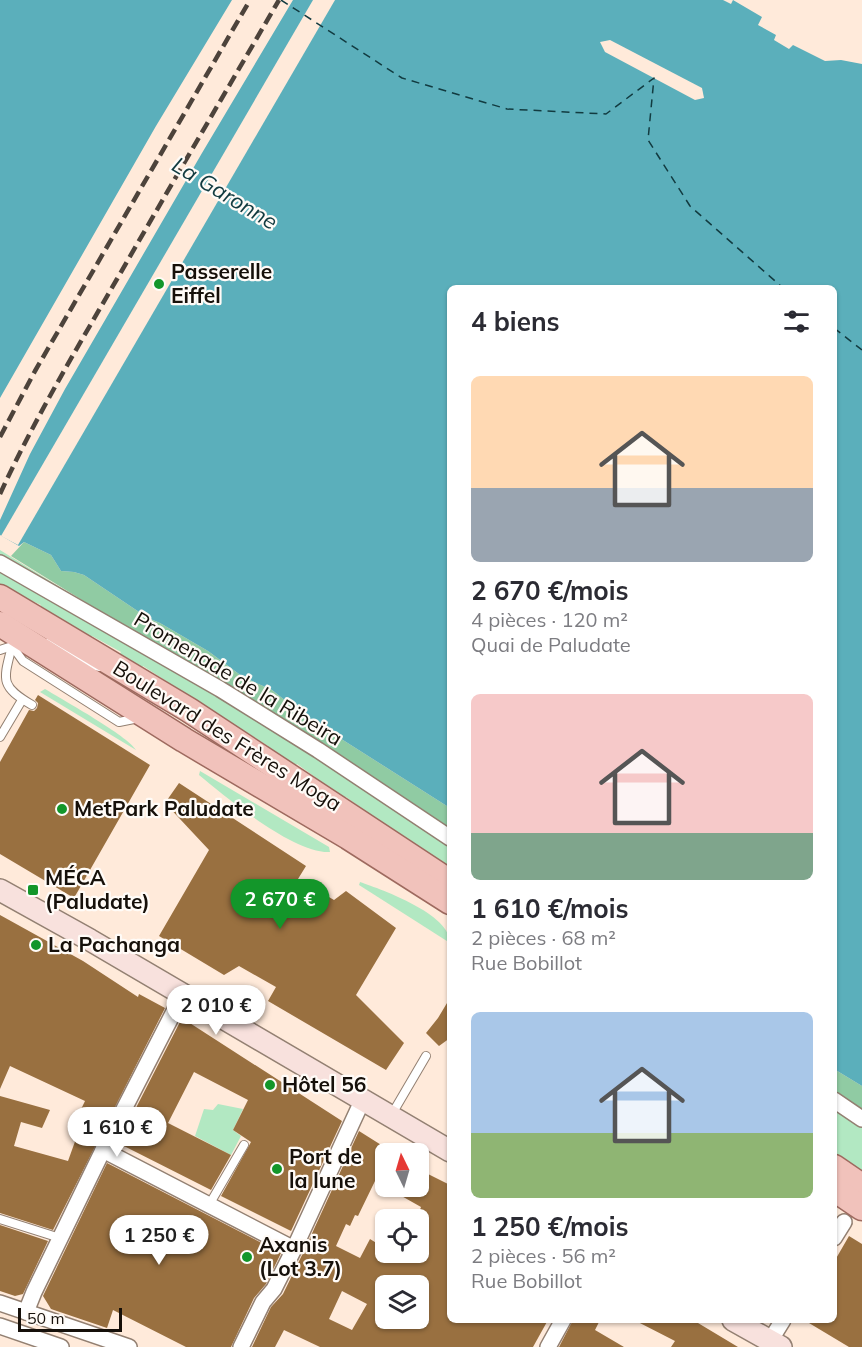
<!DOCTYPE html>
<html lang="fr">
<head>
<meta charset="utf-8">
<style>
  :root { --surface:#fff; --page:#f2f2f3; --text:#2b2b33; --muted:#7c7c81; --accent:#13962a }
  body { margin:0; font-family:Mulish,sans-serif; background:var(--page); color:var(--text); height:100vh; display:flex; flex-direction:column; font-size:22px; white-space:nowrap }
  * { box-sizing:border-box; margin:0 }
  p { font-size:20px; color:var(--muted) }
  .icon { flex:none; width:33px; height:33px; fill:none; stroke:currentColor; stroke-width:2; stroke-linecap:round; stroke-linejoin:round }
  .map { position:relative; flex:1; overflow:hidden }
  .side { position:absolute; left:447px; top:285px; width:390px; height:1038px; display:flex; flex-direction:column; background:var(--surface); border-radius:9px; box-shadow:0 2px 4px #0004 }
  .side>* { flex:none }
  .needle { width:39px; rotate:355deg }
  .buttons { position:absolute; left:375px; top:1143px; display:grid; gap:12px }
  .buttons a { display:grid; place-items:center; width:54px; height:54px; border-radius:9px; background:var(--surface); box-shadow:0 2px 4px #0004; font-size:30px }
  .scale { position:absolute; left:18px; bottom:15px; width:104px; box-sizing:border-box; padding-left:6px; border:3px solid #16100a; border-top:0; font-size:16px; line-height:21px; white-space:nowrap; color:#16100a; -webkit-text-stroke:4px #fffbf7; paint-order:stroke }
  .price { position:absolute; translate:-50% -51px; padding:0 14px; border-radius:21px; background:#fff; color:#222; font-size:20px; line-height:39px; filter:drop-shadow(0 2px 3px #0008) }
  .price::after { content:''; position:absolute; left:50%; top:36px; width:18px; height:14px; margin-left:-9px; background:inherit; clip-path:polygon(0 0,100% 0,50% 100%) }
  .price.selected { background:var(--accent); color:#fff }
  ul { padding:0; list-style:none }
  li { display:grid; align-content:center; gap:12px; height:318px; padding:0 24px }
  li span { display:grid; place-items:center; height:186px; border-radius:9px; color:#555 }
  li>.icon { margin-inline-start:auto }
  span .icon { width:108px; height:108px; fill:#fffc; stroke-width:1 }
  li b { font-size:26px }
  h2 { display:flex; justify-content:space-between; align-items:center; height:72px; padding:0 24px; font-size:26px }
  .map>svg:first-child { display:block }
  .green { fill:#b2e8c2 }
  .forest { fill:#90cba3 }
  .water { fill:#5bafbb }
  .pier { fill:#ffeada }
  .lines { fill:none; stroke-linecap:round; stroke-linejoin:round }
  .ferry { stroke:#123b40; stroke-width:1.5; stroke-dasharray:8 6; stroke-linecap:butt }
  .building { fill:#997040; fill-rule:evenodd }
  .lane-casing { stroke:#938072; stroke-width:10 }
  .street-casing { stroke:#938072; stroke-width:18 }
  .secondary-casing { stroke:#938072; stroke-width:24 }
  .primary-casing { stroke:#9e6a5f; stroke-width:27 }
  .lane { stroke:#fff; stroke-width:8 }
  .street { stroke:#fff; stroke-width:15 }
  .secondary { stroke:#f8e1dd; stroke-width:21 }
  .primary { stroke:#f1c2bb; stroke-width:24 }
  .rail { stroke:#4d433b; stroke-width:4.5; stroke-dasharray:12 6; stroke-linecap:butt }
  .poi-dot { fill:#13962a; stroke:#fffbf7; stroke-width:2 }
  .labels { text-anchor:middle; stroke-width:4.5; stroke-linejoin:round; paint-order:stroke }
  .poi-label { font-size:21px; font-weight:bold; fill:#16100a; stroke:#fffbf7; text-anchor:start }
  .street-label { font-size:21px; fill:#16100a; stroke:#fffbf7 }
  .water-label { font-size:22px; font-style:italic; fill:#123b40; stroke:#fffbf7 }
</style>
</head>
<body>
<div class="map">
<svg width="862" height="1347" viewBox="0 0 862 1347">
  <rect width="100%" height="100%" fill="#ffeada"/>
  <g class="green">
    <polygon points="0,550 301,736 450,834 450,867 443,862 439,867 410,848 413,842 394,830 390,835 369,820 371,815 346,797 342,802 313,782 315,777 297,764 293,769 265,751 268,746 248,733 244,737 216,719 219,714 199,702 166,688 169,683 143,666 139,671 118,657 121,652 92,636 89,641 37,612 41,605 0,586"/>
    <path d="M 45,689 C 63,700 128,736 136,750 L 40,692 Z"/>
    <path d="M 200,771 L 329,847 L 330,852 C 294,854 227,798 199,775 Z"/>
    <path d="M 360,882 C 383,890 450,914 450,943 L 359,885 Z"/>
    <polygon points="834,1093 862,1112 862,1180 834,1161"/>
    <polygon points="218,1104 243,1109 233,1130 241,1136 231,1155 195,1136 204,1109 213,1110"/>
  </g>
  <g class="forest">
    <polygon points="24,542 51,555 61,571 74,572 84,575 148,618 160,623 208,651 243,677 272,690 302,714 450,808 450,834 301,736 11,556"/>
    <polygon points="834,1069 862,1086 862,1112 834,1093"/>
  </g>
  <polygon class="water" points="0,0 723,0 731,4 733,0 762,17 758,25 776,35 774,40 789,49 793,45 825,61 841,60 862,64 862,1086 834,1069 834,288 450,288 450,808 302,714 272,690 243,677 208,651 160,623 148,618 84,575 74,572 61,571 51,555 24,542 19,546 0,535"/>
  <g class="pier">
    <polygon points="232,0 293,0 202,153 65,389 30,454 0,520 0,398 156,126"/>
    <polygon points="313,0 335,0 18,545 1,536"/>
    <polygon points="610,40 702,88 704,98 695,100 605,52 600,42"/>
  </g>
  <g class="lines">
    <g class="ferry">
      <polyline points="281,0 402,78 507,109 606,114 654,78 648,140 690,206 783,288"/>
      <polyline points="834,328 862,350"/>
    </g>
  </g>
  <g class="building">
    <polygon points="38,695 150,765 74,898 0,854 0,762 29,710 34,711 37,708 38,703 35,700"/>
    <polygon points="179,783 306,866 298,879 334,900 346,891 396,928 356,995 404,1043 386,1070 268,1001 276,987 239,966 224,975 159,936 209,850 165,803"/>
    <polygon points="0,915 83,961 138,997 139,994 165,1008 53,1230 0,1213 0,1096 50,1110 42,1128 21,1122 14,1146 68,1161 77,1136 70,1132 85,1101 10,1066 0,1089"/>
    <polygon points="450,998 450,1038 439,1046 426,1033 438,1018"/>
    <polygon points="182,1018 342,1121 291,1231 221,1196 251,1142 233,1130 248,1100 194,1072 168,1123 231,1155 211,1190 118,1143"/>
    <path d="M 359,1131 L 386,1148 L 386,1186 L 418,1186 L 418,1169 L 450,1185 L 450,1320 L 548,1320 L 533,1347 L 320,1347 L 284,1330 L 275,1347 L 252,1347 L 271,1307 L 283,1294 L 303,1253 ZM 375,1181 L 421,1207 L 418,1215 L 418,1252 L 405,1252 L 402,1259 L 391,1252 L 386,1252 L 386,1249 L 370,1239 L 360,1258 L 336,1246 L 346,1224 L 350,1226 L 355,1215 L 358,1216 ZM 386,1286 L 418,1286 L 418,1318 L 386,1318 ZM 342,1291 L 367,1304 L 352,1330 L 329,1319 Z"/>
    <polygon points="107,1163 281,1253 266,1284 254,1298 231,1347 186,1347 113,1310 107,1328 51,1309 43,1296"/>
    <polygon points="0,1225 48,1241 23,1294 15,1296 0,1291"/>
    <polygon points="849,1236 862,1244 862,1347 849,1347 804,1320 834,1320 834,1262"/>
    <polygon points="573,1320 600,1320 595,1330 624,1347 559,1347"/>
    <polygon points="634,1320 693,1320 738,1347 671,1347 675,1341"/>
  </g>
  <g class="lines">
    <defs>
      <g id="lane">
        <polyline points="50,641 89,665 100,667"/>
        <path d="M 12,646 C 3,681 0,686 32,705"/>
        <polyline points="0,650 12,646 23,661 119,722 139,718"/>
        <polyline points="0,737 22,700"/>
        <polyline points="392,1114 426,1056"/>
        <polyline points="209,1205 244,1145"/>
        <polyline points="0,1219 60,1238"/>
      </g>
      <g id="street">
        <polyline points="0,563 220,689 318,750 450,838"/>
        <polyline points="834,1100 862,1119"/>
        <polyline points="103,1150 294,1249"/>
        <polyline points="834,1238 844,1222"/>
        <polyline points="0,1303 129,1347"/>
        <polyline points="26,1312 34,1292 103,1150 183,994"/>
        <polyline points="0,1326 61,1347"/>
        <polyline points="770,1341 783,1320"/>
        <polyline points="241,1347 263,1302 274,1289 294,1249 363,1099"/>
        <polyline points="548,1347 563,1320"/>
      </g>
      <g id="secondary">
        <polyline points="0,890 90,940 450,1151"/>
        <polyline points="733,1320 781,1347"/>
      </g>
      <g id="primary">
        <polyline points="0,597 189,710 450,882"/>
        <polyline points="0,624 184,740 348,837 450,902"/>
        <polyline points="834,1167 862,1186"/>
        <polyline points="834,1189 862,1208"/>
      </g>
    </defs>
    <use href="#lane" class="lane-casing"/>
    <use href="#street" class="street-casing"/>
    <use href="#secondary" class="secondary-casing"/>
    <use href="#primary" class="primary-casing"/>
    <use href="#lane" class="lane"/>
    <use href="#street" class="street"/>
    <use href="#secondary" class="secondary"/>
    <use href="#primary" class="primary"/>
    <g class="rail">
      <polyline points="0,437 35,371 250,0"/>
      <path d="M 0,494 C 34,420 76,350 117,279 C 171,185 225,93 279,0"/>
    </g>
  </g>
  <g class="poi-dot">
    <circle cx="159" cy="284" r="6"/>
    <circle cx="62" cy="809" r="6"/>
    <rect x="27" y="884" width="12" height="12" rx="3"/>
    <circle cx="36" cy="945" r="6"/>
    <circle cx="270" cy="1085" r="6"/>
    <circle cx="277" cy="1169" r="6"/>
    <circle cx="247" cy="1257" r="6"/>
  </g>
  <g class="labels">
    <g class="poi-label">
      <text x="171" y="279">Passerelle<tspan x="171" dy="24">Eiffel</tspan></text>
      <text x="74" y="816">MetPark Paludate</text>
      <text x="45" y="885">MÉCA<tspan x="45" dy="24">(Paludate)</tspan></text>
      <text x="48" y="952">La Pachanga</text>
      <text x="282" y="1092">Hôtel 56</text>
      <text x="289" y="1164">Port de<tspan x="289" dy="24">la lune</tspan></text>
      <text x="259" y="1252">Axanis<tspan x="259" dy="24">(Lot 3.7)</tspan></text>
    </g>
    <g class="street-label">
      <text transform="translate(238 679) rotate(31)" y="7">Promenade de la Ribeira</text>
      <text transform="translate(227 736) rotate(32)" y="7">Boulevard des Frères Moga</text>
    </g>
    <g class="water-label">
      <text transform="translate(225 193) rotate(31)" y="8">La Garonne</text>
    </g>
  </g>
</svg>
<div class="buttons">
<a><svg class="needle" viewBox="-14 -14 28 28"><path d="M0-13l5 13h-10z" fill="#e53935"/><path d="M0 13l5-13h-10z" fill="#7c7c81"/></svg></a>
<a><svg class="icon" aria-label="locate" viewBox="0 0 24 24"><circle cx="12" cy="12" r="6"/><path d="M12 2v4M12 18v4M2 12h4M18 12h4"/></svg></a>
<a><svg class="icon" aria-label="layers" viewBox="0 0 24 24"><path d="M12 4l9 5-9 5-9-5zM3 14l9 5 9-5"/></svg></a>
</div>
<div class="scale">50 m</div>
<b class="price selected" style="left:280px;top:930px">2 670 €</b>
<b class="price" style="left:216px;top:1036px">2 010 €</b>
<b class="price" style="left:117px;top:1158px">1 610 €</b>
<b class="price" style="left:159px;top:1266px">1 250 €</b>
<section class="side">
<h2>4 biens<svg class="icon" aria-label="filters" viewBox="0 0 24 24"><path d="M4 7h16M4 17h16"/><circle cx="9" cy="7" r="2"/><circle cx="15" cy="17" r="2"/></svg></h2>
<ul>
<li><span style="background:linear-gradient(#ffd9b3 60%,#9aa5b1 0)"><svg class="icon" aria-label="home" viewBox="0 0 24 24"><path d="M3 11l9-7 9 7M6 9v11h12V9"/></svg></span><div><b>2 670 €/mois</b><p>4 pièces · 120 m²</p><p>Quai de Paludate</p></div></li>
<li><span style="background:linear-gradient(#f6c9c9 75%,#7fa58c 0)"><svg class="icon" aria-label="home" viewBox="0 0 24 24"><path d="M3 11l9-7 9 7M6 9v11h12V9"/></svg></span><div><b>1 610 €/mois</b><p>2 pièces · 68 m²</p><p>Rue Bobillot</p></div></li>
<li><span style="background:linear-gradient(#a9c7e8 65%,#8fb573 0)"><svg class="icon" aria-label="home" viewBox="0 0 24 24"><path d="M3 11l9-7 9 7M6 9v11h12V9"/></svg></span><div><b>1 250 €/mois</b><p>2 pièces · 56 m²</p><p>Rue Bobillot</p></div></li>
</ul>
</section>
</div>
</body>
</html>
